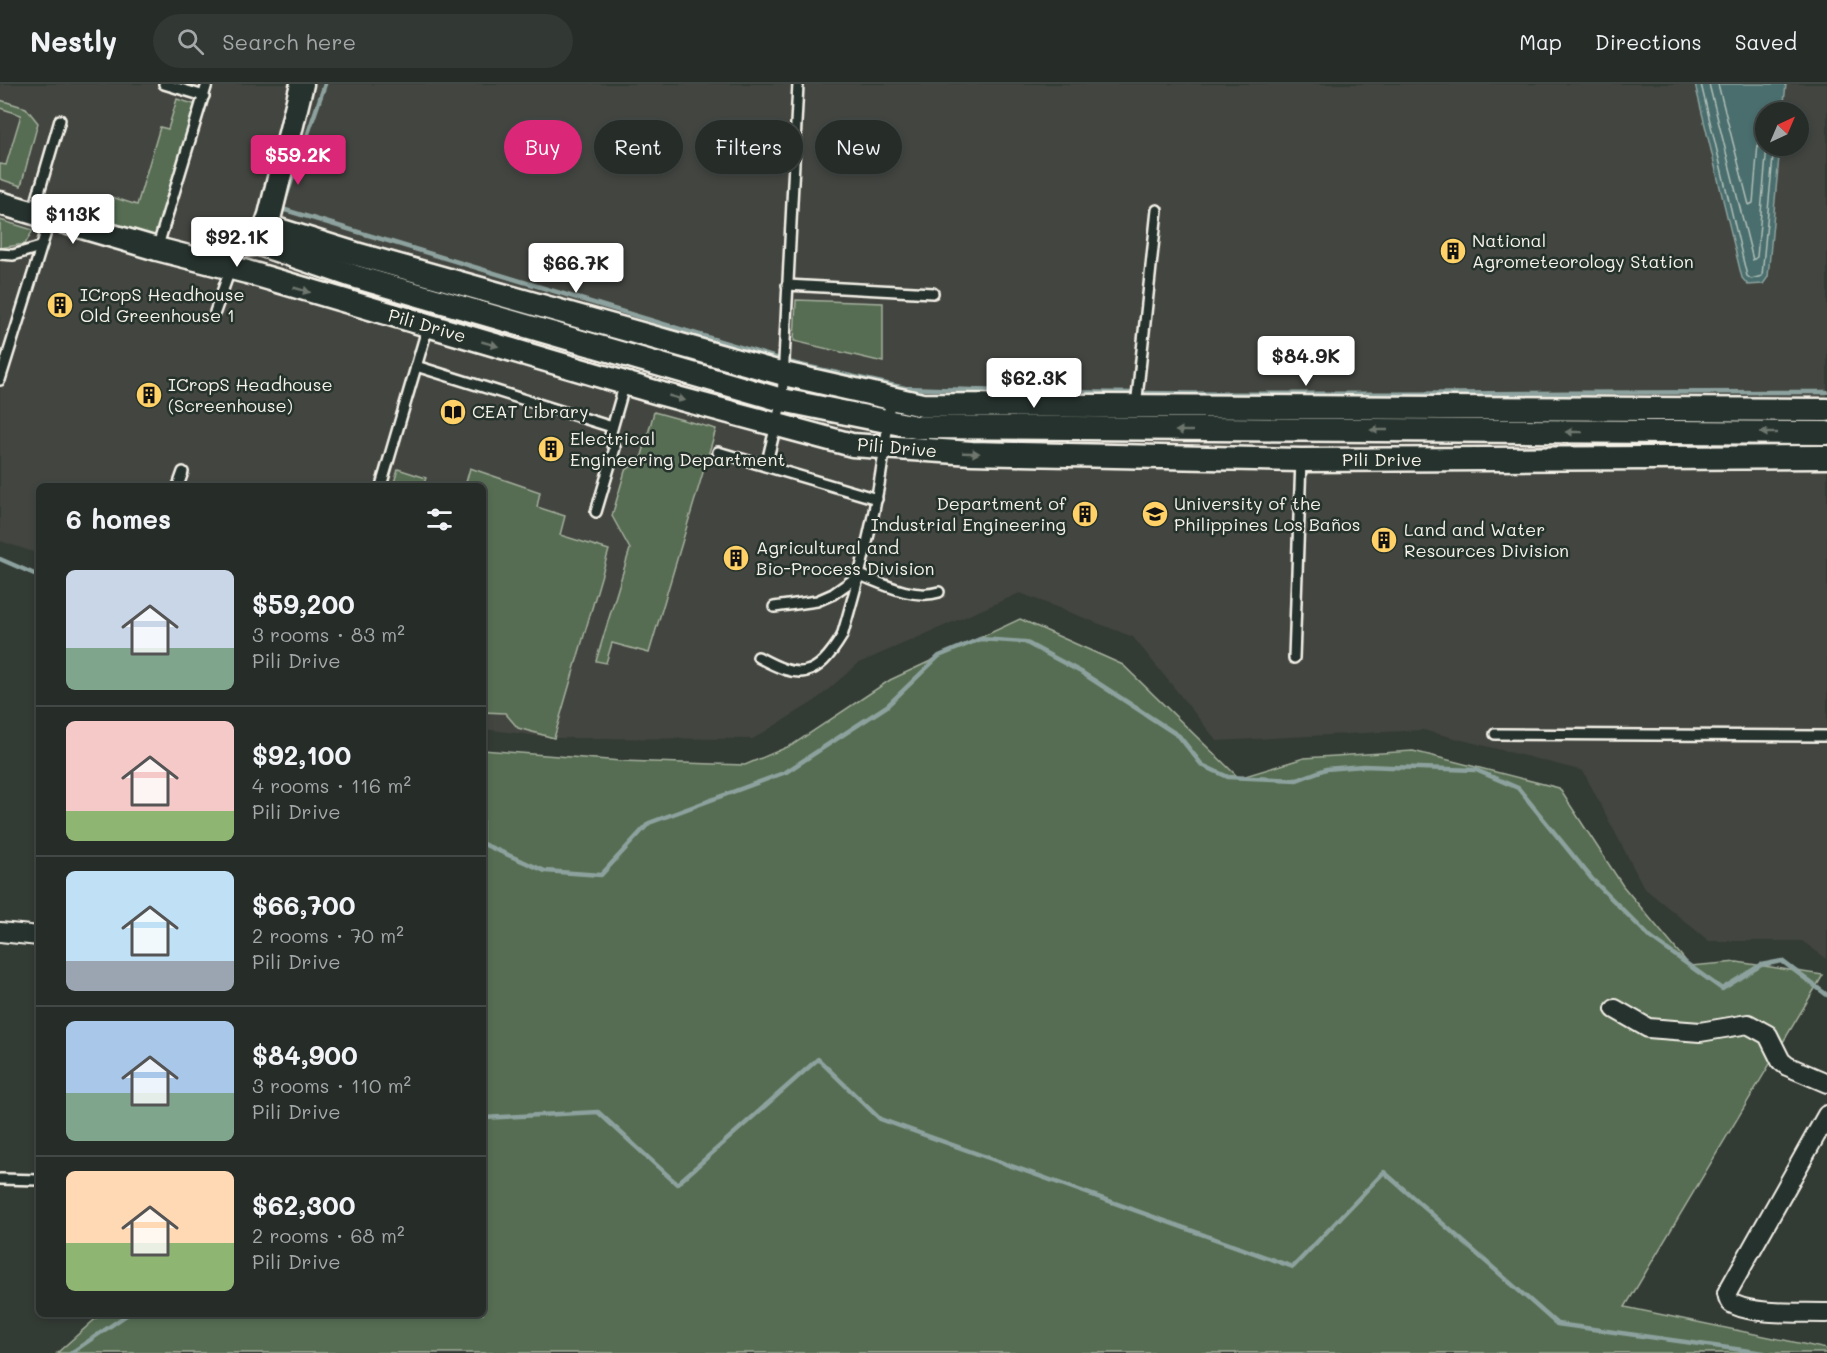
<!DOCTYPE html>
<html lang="en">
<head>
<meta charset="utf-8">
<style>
  :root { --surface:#262c28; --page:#323834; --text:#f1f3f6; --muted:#a4a7a8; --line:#424845; --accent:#db2777 }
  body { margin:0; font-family:Mali,sans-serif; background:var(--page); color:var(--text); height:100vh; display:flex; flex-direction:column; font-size:22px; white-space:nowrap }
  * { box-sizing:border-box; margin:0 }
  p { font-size:20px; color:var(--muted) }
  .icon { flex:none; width:33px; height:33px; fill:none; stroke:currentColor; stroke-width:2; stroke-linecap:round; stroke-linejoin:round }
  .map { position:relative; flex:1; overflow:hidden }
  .side { position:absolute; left:36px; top:399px; width:450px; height:834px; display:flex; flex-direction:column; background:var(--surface); border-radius:9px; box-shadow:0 3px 9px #0003,0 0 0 2px var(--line) }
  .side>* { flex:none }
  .top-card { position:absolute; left:504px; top:36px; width:570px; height:54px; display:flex; gap:12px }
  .needle { width:39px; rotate:44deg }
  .controls { position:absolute; left:1755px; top:18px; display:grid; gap:12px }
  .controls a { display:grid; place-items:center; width:54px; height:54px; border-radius:50%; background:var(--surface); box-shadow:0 3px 9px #0003,0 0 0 2px var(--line); font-size:30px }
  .price { position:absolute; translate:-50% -51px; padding:0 14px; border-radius:6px; background:#fff; color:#222; font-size:20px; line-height:39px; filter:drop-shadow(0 2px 3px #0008) }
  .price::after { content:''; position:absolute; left:50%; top:36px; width:18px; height:14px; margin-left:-9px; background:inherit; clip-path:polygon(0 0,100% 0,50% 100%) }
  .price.selected { background:var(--accent); color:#fff }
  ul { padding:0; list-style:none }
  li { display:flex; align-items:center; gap:18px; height:150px; padding:0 30px }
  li+li { border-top:2px solid var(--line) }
  li span { display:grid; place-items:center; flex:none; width:168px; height:120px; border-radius:9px; color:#555 }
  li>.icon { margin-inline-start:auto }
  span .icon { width:72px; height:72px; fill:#fffc; stroke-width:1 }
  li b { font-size:26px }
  h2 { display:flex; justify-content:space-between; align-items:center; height:72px; padding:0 30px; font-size:26px }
  .pill { padding:0 21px; border-radius:27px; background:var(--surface); box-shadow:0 3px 9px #0003,0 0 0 2px var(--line); font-size:21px; line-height:54px }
  .pill.selected { background:var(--accent); color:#fff }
  header { display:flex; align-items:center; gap:36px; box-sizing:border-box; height:84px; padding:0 30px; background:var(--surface); border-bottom:2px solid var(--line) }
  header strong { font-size:28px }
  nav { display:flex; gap:33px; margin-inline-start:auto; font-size:21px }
  .search { width:420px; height:54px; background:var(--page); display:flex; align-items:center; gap:15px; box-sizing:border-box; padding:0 21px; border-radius:33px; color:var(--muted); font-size:22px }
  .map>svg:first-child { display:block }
  .built { fill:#43453f; fill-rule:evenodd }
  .green { fill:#566d52; stroke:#a5af9d; stroke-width:1.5 }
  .water { fill:#496e6d; stroke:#8da29e; stroke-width:1.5 }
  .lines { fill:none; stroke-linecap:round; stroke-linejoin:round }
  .shore { stroke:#b0bdb7; stroke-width:1.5 }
  .stream { stroke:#8da29e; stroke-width:4.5 }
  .service-casing { stroke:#f4f1e8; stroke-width:14 }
  .minor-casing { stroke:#f4f1e8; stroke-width:22 }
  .tertiary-casing { stroke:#f4f1e8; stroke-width:27 }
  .service { stroke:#26332d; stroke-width:9 }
  .minor { stroke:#26332d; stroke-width:18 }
  .tertiary { stroke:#26332d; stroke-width:22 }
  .oneway { fill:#6e766e }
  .labels { text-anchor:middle; stroke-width:5; stroke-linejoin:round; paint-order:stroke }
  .poi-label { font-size:18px; fill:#f4f1e8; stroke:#26332d; text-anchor:start }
  .street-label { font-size:18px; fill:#f4f1e8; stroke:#26332d }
</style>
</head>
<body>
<header>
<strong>Nestly</strong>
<div class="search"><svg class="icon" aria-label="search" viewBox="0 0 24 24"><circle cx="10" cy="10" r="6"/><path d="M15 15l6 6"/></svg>Search here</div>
<nav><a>Map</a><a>Directions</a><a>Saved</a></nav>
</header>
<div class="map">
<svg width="1827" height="1269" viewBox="0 0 1827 1269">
  <rect width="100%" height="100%" fill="#333b35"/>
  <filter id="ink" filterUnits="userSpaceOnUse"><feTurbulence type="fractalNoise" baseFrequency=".0167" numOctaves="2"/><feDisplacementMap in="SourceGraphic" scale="12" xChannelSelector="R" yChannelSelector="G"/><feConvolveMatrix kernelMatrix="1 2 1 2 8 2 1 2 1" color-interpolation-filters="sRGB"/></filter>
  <g filter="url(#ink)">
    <path class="built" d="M 0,0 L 1827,0 L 1827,875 L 1802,857 L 1709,857 L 1644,804 L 1583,687 L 1423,646 L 1217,657 L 1133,553 L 1020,509 L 859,579 L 815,617 L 753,655 L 554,654 L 483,645 L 483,402 L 39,402 L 39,470 L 0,457 ZM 1766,28 L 1798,28 L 1798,62 L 1766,62 Z"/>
    <g class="green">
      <polygon points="177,15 197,21 155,152 114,139 109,112 137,121 160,43 168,45"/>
      <polygon points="0,16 26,24 38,39 21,102 0,95 0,80 6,81 21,31 0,24"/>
      <polygon points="0,136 33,146 25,160 0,164"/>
      <polygon points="796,216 883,219 883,278 794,257"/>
      <polygon points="654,328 716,345 649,569 612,559 606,579 596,577 630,465 612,432 625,387 641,375"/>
      <polygon points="470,384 540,408 537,423 565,432 560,451 609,466 554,654 518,644 505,629 483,628 483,402 465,402"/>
      <polygon points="398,385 426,394 423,402 393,402"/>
      <polygon points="1020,535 1123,581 1239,694 1304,674 1413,667 1559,704 1623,802 1690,882 1737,878 1823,891 1625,1223 1827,1265 1827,1269 57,1269 101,1230 483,1230 483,666 621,677 745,681 792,661 890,596"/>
    </g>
    <polygon class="water" points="1695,0 1786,0 1783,28 1766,28 1766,62 1780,62 1768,193 1763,200 1748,201 1742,194"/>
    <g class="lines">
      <g class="shore">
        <polyline points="1701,0 1747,192 1751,195 1762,192 1774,62"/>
        <polyline points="1709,0 1753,176 1757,173 1767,62"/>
        <polyline points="1718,0 1749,121 1753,119 1758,60 1766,45"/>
      </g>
      <g class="stream">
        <path d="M 325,0 L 282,125 L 796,280 L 905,304 C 1213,315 1520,307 1827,308"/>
        <polyline points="0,475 39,492"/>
        <polyline points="483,760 545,787 601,791 649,739 786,688 887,622 939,572 980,555 1025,558 1081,588 1179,652 1202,681 1228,693 1297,696 1326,685 1363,682 1476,686 1518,704 1592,795 1651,854 1722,905 1761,881 1782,877 1827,911"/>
        <polyline points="483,1034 598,1028 677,1100 818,975 880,1035 1293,1183 1384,1088 1557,1240 1764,1269"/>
        <polyline points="71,1269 128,1230"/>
      </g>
      <defs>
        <g id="service">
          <polyline points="164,0 204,12"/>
          <polyline points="33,129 60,36"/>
          <polyline points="157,165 207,0"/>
          <polyline points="0,170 13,171 40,163"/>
          <polyline points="787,201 933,209"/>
          <polyline points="215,228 230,186"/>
          <polyline points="416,282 612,343"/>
          <polyline points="0,296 50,135"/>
          <polyline points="1136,323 1157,126"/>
          <polyline points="718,368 877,415"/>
          <polyline points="766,382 782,316 798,0"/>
          <polyline points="178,402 183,388"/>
          <polyline points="381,402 428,242"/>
          <polyline points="596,428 615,364 609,355 625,299"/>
          <path d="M 774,523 L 817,517 L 833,510 L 860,491 C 883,500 914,516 939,508"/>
          <path d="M 758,573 C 800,596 816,595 842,552 C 865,474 884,396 890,315"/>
          <polyline points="1294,574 1301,376"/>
          <polyline points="1495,650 1827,652"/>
          <polyline points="0,1095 39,1096"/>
        </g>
        <g id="minor">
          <polyline points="0,848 39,852"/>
          <polyline points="1615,925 1648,944 1700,948 1748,940 1768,951 1781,977 1787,982 1827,999"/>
          <path d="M 1827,1031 L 1727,1209 C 1728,1214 1729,1219 1735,1221 C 1757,1231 1802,1228 1827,1229"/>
        </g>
        <g id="tertiary">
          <polyline points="0,119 157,165 247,188 662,310 852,361 972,369 1301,376 1827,373"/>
          <polyline points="266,142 356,170 784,290 922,321 1827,326"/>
          <polyline points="261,156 270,131 302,0"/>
          <path d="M 208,177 C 226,167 239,159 259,160 L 353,192 L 782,316 L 916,343 L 1827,349"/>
        </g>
      </defs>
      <use href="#service" class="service-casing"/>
      <use href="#minor" class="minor-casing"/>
      <use href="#tertiary" class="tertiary-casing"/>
      <use href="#service" class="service"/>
      <use href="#minor" class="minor"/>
      <use href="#tertiary" class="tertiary"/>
    </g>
    <defs><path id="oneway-solid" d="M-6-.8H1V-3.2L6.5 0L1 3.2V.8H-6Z" transform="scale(1.5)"/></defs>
    <g class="oneway">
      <use href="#oneway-solid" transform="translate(302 206) rotate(16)"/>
      <use href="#oneway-solid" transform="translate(490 260) rotate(16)"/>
      <use href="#oneway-solid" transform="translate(677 314) rotate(16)"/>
      <use href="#oneway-solid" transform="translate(1379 346) rotate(180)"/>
      <use href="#oneway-solid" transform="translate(1184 347) rotate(180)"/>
      <use href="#oneway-solid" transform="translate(1574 348) rotate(-180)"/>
      <use href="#oneway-solid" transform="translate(1769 349) rotate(-180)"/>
      <use href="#oneway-solid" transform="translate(971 369) rotate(2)"/>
    </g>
  </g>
  <defs>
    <symbol id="building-disc" viewBox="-11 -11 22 22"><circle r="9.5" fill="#ffd166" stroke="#26332d"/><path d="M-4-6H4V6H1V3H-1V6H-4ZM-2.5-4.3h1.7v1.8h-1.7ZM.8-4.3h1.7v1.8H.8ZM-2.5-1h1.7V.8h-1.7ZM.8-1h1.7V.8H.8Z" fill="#111"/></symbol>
    <symbol id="library-disc" viewBox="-11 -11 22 22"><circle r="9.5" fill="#ffd166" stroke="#26332d"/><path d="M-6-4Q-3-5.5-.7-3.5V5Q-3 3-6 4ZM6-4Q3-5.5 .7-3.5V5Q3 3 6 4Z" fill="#111"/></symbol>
    <symbol id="university-disc" viewBox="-11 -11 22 22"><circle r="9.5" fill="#ffd166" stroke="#26332d"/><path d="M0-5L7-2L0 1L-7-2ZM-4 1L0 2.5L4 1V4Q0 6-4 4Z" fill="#111"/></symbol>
  </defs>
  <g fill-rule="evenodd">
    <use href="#building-disc" x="1438" y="152" width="30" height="30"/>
    <use href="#building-disc" x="45" y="206" width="30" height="30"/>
    <use href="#building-disc" x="134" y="296" width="30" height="30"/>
    <use href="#library-disc" x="438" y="313" width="30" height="30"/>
    <use href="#building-disc" x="536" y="350" width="30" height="30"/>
    <use href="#building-disc" x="1070" y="415" width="30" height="30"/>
    <use href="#university-disc" x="1140" y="415" width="30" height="30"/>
    <use href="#building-disc" x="1369" y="441" width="30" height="30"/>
    <use href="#building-disc" x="721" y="459" width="30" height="30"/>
  </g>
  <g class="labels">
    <g class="poi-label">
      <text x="1472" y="163">National<tspan x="1472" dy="21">Agrometeorology Station</tspan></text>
      <text x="80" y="217">ICropS Headhouse<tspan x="80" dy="21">Old Greenhouse 1</tspan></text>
      <text x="168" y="307">ICropS Headhouse<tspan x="168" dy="21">(Screenhouse)</tspan></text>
      <text x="472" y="334">CEAT Library</text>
      <text x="570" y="361">Electrical<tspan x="570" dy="21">Engineering Department</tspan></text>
      <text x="1066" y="426" text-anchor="end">Department of<tspan x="1066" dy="21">Industrial Engineering</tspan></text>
      <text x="1174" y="426">University of the<tspan x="1174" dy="21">Philippines Los Baños</tspan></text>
      <text x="1404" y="452">Land and Water<tspan x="1404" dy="21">Resources Division</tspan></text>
      <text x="756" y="470">Agricultural and<tspan x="756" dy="21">Bio-Process Division</tspan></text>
    </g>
    <g class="street-label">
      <text transform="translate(427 242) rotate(16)" y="6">Pili Drive</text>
      <text transform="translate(897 364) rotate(5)" y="6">Pili Drive</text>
      <text x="1382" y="382">Pili Drive</text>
    </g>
  </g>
</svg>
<div class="controls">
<a><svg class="needle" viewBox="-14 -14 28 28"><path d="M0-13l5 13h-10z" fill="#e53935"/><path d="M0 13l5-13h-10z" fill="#a4a7a8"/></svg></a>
</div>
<b class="price selected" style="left:298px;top:102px">$59.2K</b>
<b class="price" style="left:73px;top:161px">$113K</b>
<b class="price" style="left:237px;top:184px">$92.1K</b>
<b class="price" style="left:576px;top:210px">$66.7K</b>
<b class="price" style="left:1306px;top:303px">$84.9K</b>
<b class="price" style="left:1034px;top:325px">$62.3K</b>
<div class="top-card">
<a class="pill selected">Buy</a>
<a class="pill">Rent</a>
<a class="pill">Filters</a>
<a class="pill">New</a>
</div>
<section class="side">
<h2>6 homes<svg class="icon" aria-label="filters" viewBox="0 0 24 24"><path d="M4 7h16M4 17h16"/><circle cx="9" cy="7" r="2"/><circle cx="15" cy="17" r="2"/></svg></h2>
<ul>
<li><span style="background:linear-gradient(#c9d6e8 65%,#7fa58c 0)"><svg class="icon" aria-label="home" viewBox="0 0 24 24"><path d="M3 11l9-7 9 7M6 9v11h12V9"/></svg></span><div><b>$59,200</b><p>3 rooms · 83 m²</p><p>Pili Drive</p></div></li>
<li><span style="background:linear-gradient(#f6c9c9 75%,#8fb573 0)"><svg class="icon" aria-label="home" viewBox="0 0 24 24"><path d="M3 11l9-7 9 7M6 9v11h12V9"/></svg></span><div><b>$92,100</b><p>4 rooms · 116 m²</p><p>Pili Drive</p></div></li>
<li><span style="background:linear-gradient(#bfe0f5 75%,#9aa5b1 0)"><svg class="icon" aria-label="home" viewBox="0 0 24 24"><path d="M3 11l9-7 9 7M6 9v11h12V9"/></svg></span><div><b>$66,700</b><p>2 rooms · 70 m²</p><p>Pili Drive</p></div></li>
<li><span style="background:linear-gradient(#a9c7e8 60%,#7fa58c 0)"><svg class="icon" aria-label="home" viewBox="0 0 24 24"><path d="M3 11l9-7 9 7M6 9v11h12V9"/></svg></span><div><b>$84,900</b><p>3 rooms · 110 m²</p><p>Pili Drive</p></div></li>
<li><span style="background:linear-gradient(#ffd9b3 60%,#8fb573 0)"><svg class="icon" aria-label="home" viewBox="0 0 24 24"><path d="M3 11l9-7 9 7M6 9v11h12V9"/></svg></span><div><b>$62,300</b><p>2 rooms · 68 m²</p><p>Pili Drive</p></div></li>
</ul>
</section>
</div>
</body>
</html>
